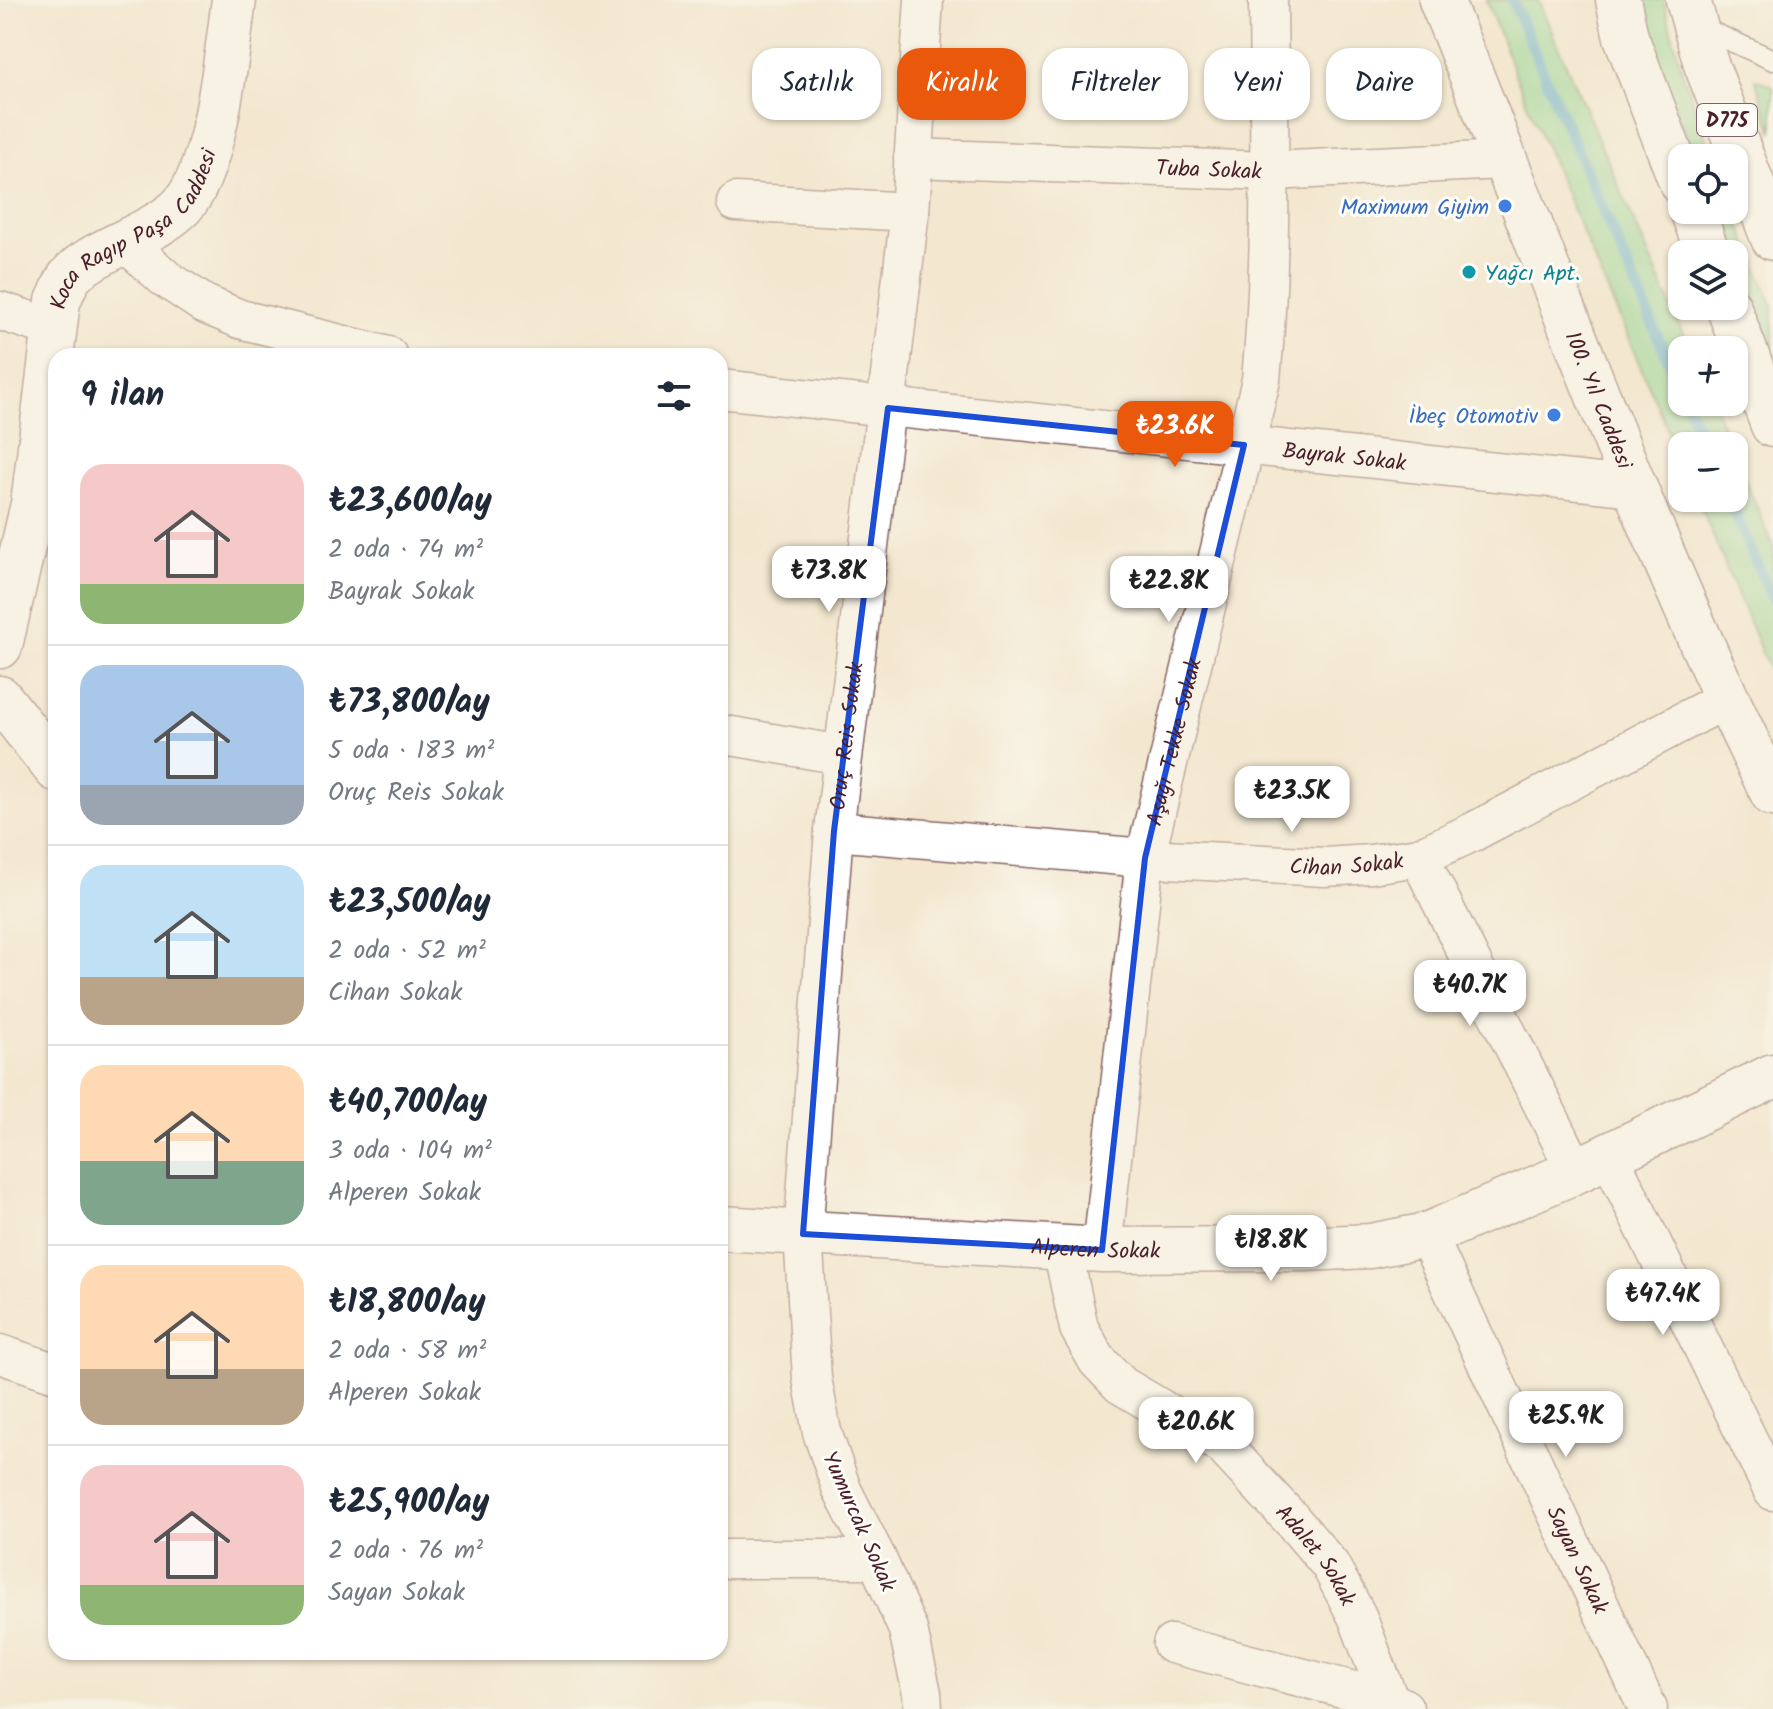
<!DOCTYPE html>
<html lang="tr">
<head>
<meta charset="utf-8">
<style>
  :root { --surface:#fff; --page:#f2f2f3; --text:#1f2937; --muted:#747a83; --line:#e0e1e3; --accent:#ea580c }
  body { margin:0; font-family:Kalam,sans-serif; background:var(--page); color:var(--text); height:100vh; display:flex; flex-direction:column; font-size:30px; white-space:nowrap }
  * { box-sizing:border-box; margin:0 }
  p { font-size:26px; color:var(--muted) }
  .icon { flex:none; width:44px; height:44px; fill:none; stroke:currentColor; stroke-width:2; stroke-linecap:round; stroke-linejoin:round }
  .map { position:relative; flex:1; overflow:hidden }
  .panel { position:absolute; left:48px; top:348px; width:680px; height:1312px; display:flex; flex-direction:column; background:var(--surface); border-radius:24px; box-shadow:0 2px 6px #0004 }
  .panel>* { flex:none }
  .guide { position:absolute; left:752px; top:48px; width:760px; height:72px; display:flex; gap:16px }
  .fabs { position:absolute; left:1668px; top:144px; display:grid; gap:16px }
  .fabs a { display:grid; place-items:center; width:80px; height:80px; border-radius:16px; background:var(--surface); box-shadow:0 2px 6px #0004; font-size:40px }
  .price { position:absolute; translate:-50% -68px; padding:0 18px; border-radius:16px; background:#fff; color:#222; font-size:26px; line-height:52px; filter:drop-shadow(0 2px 4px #0008) }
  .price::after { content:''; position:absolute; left:50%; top:48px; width:24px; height:18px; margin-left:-12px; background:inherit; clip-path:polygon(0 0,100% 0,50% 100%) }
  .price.on { background:var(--accent); color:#fff }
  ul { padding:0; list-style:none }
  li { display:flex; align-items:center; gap:24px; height:200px; padding:0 32px }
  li+li { border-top:2px solid var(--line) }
  li span { display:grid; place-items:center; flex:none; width:224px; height:160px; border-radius:24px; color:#555 }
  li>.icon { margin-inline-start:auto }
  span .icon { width:96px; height:96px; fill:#fffc; stroke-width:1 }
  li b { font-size:34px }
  h2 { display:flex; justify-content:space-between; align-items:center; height:96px; padding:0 32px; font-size:34px }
  .tag { padding:0 28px; border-radius:24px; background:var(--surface); box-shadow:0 2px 6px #0004; font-size:28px; line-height:72px }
  .tag.on { background:var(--accent); color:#fff }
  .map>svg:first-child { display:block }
  .green { fill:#8ad490; stroke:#6a7a5e; stroke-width:2 }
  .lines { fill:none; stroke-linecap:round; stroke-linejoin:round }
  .stream { stroke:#4fa7cc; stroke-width:11 }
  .service-casing { stroke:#856564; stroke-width:23 }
  .minor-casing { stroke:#856564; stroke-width:41 }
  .tertiary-casing { stroke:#856564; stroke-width:47 }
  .primary-casing { stroke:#856564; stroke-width:47 }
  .service { stroke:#fff; stroke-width:20 }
  .minor { stroke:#fff; stroke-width:38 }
  .tertiary { stroke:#fff; stroke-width:44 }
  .primary { stroke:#fff; stroke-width:44 }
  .marked { fill:none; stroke:#1d4ed8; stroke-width:6; stroke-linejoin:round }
  .shop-dot { fill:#3f7fe0; stroke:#fdfcf7; stroke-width:3 }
  .culture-dot { fill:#0f9aa8; stroke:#fdfcf7; stroke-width:3 }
  .labels { text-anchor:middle; stroke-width:6; stroke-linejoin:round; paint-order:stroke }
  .shield { fill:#fdfcf7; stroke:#806168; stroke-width:2 }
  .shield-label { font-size:20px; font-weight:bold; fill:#4a1f2b }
  .street-label { font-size:22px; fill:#4a1f2b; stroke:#fdfcf7 }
  .shop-label { font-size:22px; fill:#366cbe; stroke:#fdfcf7; text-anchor:end }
  .culture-label { font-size:22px; fill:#0d838f; stroke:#fdfcf7; text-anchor:start }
</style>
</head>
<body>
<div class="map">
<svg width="1773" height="1709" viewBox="0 0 1773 1709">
  <rect width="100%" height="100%" fill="#fdfcf7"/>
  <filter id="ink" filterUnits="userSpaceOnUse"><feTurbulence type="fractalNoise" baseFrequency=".0125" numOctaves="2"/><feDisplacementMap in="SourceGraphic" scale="16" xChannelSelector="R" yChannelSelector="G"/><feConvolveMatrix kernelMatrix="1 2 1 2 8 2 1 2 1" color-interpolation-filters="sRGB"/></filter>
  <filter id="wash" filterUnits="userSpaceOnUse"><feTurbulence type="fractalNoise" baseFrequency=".006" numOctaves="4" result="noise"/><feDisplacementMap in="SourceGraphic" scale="32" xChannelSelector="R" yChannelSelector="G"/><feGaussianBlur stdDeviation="1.8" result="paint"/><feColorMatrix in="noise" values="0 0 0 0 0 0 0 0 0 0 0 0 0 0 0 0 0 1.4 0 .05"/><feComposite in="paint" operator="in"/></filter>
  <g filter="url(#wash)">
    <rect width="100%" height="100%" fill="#f3e7cf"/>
    <g class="green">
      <polygon points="1486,0 1538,0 1690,350 1682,350 1682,402 1713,402 1731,446 1682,446 1682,463 1525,99"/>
      <polygon points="1640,0 1663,0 1683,74 1713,158 1695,158 1660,71"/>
      <polygon points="1755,79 1773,86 1773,133"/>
      <polygon points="1716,210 1734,210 1773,306 1773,349"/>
      <polygon points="1734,453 1773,545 1773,679 1697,498 1734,498"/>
    </g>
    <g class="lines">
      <g class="stream">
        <polyline points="1512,0 1682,392"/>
        <polyline points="1686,402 1705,446"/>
        <polyline points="1728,498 1773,601"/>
      </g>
    </g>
  </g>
  <g filter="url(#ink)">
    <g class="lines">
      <defs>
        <polyline id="service" points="1696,25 1773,60"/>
        <g id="minor">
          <path id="s1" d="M 913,158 L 1270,171 L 1504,160"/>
          <polyline points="736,202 910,212"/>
          <polyline points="126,243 165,278 204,304 240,319 388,356"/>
          <polyline points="0,311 53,328"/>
          <path id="s2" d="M 720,389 L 1636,487"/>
          <polyline points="720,734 842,755"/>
          <path id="s3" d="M 834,831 L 1145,858 L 1325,867 L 1371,864 L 1419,857 L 1473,832 L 1726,699"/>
          <polyline points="1419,857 1576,1171"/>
          <polyline points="1609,1155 1773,1491"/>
          <path id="s4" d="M 1427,1235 L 1648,1709"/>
          <path id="s5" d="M 1062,1248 L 1079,1328 L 1097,1360 L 1121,1385 L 1222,1445 L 1292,1520 L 1330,1565 L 1357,1616 L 1389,1700 L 1383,1709"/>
          <path id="s6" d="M 1102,1250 L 1145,858 L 1261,380 C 1273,254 1269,126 1268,0"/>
          <polyline points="0,1354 56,1373"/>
          <polyline points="720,1559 877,1559"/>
          <polyline points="1172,1644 1389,1700 1404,1708"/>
          <path id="s7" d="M 923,1709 L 922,1693 L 908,1630 L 877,1559 L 842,1490 L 822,1432 L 812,1378 L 803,1234 L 834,831 L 910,212 L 924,0"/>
        </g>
        <g id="tertiary">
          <path id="s8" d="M 1441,0 C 1550,265 1644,537 1773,794"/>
          <path id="s9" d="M 0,646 L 33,504 L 58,301 C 62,294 64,285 69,278 C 88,251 153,236 182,206 C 216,170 227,50 234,0"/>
          <polyline points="0,698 56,769"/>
          <path id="s10" d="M 720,1228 L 1102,1250 L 1304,1249 L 1370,1246 L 1427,1235 L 1576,1171 L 1773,1076"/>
        </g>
        <g id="primary">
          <polyline points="1618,0 1626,37 1682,184"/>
          <polyline points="1688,0 1706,64 1773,238"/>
          <polyline points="1692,210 1708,254"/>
          <polyline points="1728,306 1773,425"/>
        </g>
      </defs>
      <use href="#service" class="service-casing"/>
      <use href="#minor" class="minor-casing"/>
      <use href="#tertiary" class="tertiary-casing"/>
      <use href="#primary" class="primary-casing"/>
      <use href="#service" class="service"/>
      <use href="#minor" class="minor"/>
      <use href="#tertiary" class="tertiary"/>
      <use href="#primary" class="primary"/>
    </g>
  </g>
  <path d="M0 0H1773V1709H0ZM 888,408 L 1244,445 L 1145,858 L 1102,1250 L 803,1234 L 834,831 Z" fill="#f3e7cf" fill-opacity=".55" fill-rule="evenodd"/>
  <path class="marked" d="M 888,408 L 1244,445 L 1145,858 L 1102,1250 L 803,1234 L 834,831 Z"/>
  <g class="shop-dot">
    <circle cx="1505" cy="206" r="8"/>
    <circle cx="1554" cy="415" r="8"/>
  </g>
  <circle class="culture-dot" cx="1469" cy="272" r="8"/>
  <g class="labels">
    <rect class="shield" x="1697" y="104" width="60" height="32" rx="6"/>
    <g class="shield-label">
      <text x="1727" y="127">D775</text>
    </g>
    <g class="street-label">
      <text dy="8" stroke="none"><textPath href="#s1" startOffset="296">Tuba Sokak</textPath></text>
      <text dy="8" stroke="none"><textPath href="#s9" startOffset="458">Koca Ragıp Paşa Caddesi</textPath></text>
      <text dy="8" stroke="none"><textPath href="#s8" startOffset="430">100. Yıl Caddesi</textPath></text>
      <text dy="8" stroke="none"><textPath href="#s2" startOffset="628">Bayrak Sokak</textPath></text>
      <text dy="8" stroke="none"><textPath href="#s7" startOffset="996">Oruç Reis Sokak</textPath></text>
      <text dy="8" stroke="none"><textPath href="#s6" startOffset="514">Aşağı Tekke Sokak</textPath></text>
      <text dy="8" stroke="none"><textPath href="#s3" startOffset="514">Cihan Sokak</textPath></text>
      <text dy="8" stroke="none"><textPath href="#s10" startOffset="376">Alperen Sokak</textPath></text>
      <text transform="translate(860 1521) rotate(66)" y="8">Yumurcak Sokak</text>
      <text dy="8" stroke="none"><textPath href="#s5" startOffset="416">Adalet Sokak</textPath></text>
      <text dy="8" stroke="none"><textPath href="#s4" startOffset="358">Sayan Sokak</textPath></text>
    </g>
    <g class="shop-label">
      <text x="1489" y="214">Maximum Giyim</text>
      <text x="1538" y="423">İbeç Otomotiv</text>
    </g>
    <g class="culture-label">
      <text x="1485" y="280">Yağcı Apt.</text>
    </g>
  </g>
</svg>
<div class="fabs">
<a><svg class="icon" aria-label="locate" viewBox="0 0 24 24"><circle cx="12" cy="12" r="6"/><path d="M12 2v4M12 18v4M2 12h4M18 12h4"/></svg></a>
<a><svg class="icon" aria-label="layers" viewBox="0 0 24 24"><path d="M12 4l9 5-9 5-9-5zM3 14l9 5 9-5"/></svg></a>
<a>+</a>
<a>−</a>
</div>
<b class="price on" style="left:1175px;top:469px">₺23.6K</b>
<b class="price" style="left:829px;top:614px">₺73.8K</b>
<b class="price" style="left:1169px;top:624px">₺22.8K</b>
<b class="price" style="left:1292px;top:834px">₺23.5K</b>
<b class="price" style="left:1470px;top:1028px">₺40.7K</b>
<b class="price" style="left:1271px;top:1283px">₺18.8K</b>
<b class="price" style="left:1663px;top:1337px">₺47.4K</b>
<b class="price" style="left:1566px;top:1459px">₺25.9K</b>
<b class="price" style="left:1196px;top:1465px">₺20.6K</b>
<div class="guide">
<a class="tag">Satılık</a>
<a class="tag on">Kiralık</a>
<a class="tag">Filtreler</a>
<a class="tag">Yeni</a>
<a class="tag">Daire</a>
</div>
<section class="panel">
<h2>9 ilan<svg class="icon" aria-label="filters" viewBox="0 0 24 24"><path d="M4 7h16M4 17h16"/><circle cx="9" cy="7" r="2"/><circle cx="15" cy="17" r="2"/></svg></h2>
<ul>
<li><span style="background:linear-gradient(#f6c9c9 75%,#8fb573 0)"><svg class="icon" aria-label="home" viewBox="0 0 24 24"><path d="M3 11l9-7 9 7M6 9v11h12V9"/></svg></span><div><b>₺23,600/ay</b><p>2 oda · 74 m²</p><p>Bayrak Sokak</p></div></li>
<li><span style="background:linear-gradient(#a9c7e8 75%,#9aa5b1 0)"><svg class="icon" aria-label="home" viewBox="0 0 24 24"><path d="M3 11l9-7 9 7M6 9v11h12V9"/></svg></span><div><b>₺73,800/ay</b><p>5 oda · 183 m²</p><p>Oruç Reis Sokak</p></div></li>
<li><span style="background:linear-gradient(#bfe0f5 70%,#b9a48a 0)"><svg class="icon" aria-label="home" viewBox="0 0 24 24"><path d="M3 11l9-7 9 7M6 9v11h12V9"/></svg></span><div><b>₺23,500/ay</b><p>2 oda · 52 m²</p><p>Cihan Sokak</p></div></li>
<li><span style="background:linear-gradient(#ffd9b3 60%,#7fa58c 0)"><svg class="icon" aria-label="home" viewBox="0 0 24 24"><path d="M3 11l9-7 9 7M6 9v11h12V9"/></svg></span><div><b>₺40,700/ay</b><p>3 oda · 104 m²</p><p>Alperen Sokak</p></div></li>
<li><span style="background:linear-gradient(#ffd9b3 65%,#b9a48a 0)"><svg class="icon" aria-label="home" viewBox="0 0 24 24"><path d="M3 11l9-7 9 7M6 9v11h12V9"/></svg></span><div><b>₺18,800/ay</b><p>2 oda · 58 m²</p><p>Alperen Sokak</p></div></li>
<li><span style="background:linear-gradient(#f6c9c9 75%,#8fb573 0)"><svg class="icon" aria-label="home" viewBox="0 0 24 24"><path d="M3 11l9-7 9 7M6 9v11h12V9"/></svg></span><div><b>₺25,900/ay</b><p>2 oda · 76 m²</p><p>Sayan Sokak</p></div></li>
</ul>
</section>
</div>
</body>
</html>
